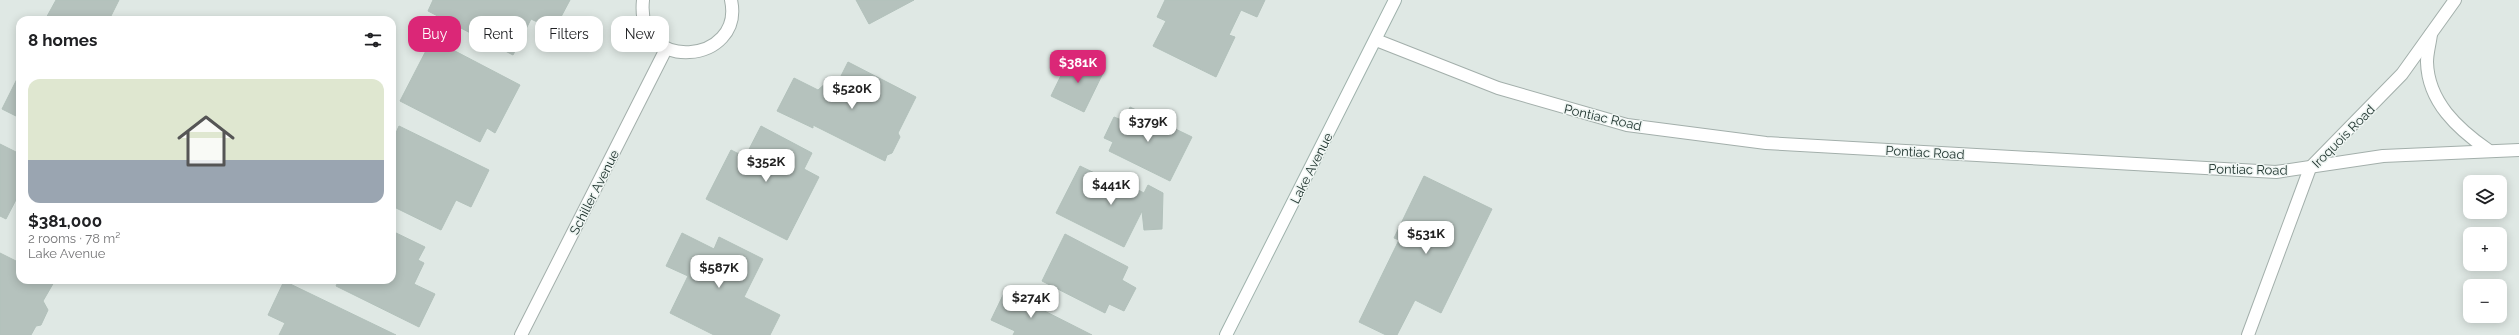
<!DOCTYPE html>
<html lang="en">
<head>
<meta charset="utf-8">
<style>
  :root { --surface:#fff; --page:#f6f6f6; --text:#202124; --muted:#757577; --accent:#db2777 }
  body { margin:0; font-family:Raleway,sans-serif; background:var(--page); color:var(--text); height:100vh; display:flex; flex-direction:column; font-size:15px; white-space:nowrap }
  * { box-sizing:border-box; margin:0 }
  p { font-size:13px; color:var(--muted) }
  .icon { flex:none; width:22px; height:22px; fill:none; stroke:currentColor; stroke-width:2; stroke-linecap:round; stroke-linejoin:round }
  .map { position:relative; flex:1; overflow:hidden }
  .side { position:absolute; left:16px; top:16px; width:380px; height:268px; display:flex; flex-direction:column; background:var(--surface); border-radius:12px; box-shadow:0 2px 10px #0003 }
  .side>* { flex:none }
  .guide { position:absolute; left:408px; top:16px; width:380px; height:36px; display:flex; gap:8px }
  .tools { position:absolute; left:2463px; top:175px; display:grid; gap:8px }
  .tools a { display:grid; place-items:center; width:44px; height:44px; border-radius:8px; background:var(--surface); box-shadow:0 2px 10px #0003; font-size:20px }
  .price { position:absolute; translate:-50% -34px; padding:0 9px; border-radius:8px; background:#fff; color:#222; font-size:13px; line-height:26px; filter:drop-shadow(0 1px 2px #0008) }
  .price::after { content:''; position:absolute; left:50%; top:24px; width:12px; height:9px; margin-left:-6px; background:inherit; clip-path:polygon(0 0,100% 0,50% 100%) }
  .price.selected { background:var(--accent); color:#fff }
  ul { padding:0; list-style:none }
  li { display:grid; align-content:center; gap:8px; height:212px; padding:0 12px }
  li span { display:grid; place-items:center; height:124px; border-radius:12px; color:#555 }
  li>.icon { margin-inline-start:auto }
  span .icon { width:72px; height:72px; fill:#fffc; stroke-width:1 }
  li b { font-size:17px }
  h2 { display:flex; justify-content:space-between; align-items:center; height:48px; padding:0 12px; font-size:17px }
  .chip { padding:0 14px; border-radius:12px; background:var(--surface); box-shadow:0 2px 10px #0003; font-size:14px; line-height:36px }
  .chip.selected { background:var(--accent); color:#fff }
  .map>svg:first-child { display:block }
  .building { fill:#b5c2bd; stroke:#b2c1bb }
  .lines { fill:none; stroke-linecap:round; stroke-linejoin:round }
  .minor-casing { stroke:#a3afab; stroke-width:14 }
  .secondary-casing { stroke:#9fb2ac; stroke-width:14 }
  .minor { stroke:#fff; stroke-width:12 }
  .secondary { stroke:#fff; stroke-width:12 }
  .labels { text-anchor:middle; stroke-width:3; stroke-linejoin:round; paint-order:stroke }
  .street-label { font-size:13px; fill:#223631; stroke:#eef5f2 }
</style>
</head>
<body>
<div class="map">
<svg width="2519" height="335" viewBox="0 0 2519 335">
  <rect width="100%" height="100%" fill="#dfe8e4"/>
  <g class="building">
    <polygon points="56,0 119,0 109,20 45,20"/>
    <polygon points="433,0 570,0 554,30 531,19 513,55 428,11"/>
    <polygon points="856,0 914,0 869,24"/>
    <polygon points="1165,0 1265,0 1257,17 1241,10 1229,35 1235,37 1216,77 1153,46 1166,21 1157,17"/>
    <polygon points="432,39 520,85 495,133 487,128 480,142 400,101"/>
    <polygon points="1071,55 1104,71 1084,112 1051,96"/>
    <polygon points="848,62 916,97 898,133 900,137 892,153 887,155 885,161 813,125 813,128 777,111 794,78 818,90 827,82 837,84"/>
    <polygon points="20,73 20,118 2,109"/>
    <polygon points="1130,107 1192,137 1170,181 1109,151 1113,142 1104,138 1114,117 1124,121"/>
    <polygon points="399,126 489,170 471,207 456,200 441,230 392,206 392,142"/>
    <polygon points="761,126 812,153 804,169 819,177 787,240 706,199 731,150 745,157"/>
    <polygon points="0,144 20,154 20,192 6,219 0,216"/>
    <polygon points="1080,166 1105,178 1107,174 1144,193 1148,185 1163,193 1162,229 1144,230 1142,211 1124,247 1056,213"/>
    <polygon points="1424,176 1492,209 1441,313 1415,300 1397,335 1386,335 1359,322 1399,240 1394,238"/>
    <polygon points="392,231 425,247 418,260 424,263 414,284 435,294 419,327 336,286 339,280 392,280"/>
    <polygon points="682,233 714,249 719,237 763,259 744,297 780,315 770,335 714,335 670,313 688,276 666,266"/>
    <polygon points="1065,234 1128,267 1122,280 1136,288 1124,311 1109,304 1105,313 1042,281"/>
    <polygon points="0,253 20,263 20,280 54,282 43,301 48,310 41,325 36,326 31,335 0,335"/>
    <polygon points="284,281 396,335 279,335 285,323 268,315"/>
    <polygon points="1005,291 1092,335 1013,335 1015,331 991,320"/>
  </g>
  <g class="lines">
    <defs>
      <g id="minor">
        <path d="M 643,0 C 635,75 745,64 731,0"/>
        <path d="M 2431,34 C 2430,43 2427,53 2427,62 C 2428,102 2458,129 2488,150"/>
        <polyline points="1376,40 1498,88 1627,125 1766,143 2276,172 2383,156 2519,150"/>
        <polyline points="521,335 666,49"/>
        <polyline points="2248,335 2310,168 2402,74 2455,0"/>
      </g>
      <polyline id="secondary" points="1226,335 1395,0"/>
    </defs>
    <use href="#minor" class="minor-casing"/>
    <use href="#secondary" class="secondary-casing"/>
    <use href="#minor" class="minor"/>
    <use href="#secondary" class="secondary"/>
  </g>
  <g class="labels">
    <g class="street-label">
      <text transform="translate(1603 117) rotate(13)" y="5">Pontiac Road</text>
      <text transform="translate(2343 136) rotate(-45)" y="5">Iroquois Road</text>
      <text transform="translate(1925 152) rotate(3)" y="5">Pontiac Road</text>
      <text transform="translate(1311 168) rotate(-63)" y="5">Lake Avenue</text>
      <text transform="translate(2248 169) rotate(1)" y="5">Pontiac Road</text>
      <text transform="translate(594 192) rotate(-63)" y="5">Schiller Avenue</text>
    </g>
  </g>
</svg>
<div class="tools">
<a><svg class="icon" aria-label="layers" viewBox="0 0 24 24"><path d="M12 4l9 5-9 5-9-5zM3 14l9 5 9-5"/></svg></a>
<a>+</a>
<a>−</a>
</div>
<b class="price selected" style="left:1078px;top:84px">$381K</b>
<b class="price" style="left:852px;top:110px">$520K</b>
<b class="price" style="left:1148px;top:143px">$379K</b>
<b class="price" style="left:766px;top:183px">$352K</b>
<b class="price" style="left:1111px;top:206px">$441K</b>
<b class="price" style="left:1426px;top:255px">$531K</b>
<b class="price" style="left:719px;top:289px">$587K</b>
<b class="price" style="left:1031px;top:319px">$274K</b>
<div class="guide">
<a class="chip selected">Buy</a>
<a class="chip">Rent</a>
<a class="chip">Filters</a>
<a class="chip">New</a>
</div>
<section class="side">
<h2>8 homes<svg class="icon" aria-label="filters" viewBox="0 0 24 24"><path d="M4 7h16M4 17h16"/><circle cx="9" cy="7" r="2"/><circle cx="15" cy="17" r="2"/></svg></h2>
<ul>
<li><span style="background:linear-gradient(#dfe7d0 65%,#9aa5b1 0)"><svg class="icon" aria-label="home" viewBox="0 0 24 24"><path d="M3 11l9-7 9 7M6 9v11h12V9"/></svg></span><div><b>$381,000</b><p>2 rooms · 78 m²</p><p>Lake Avenue</p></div></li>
</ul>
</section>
</div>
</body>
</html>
